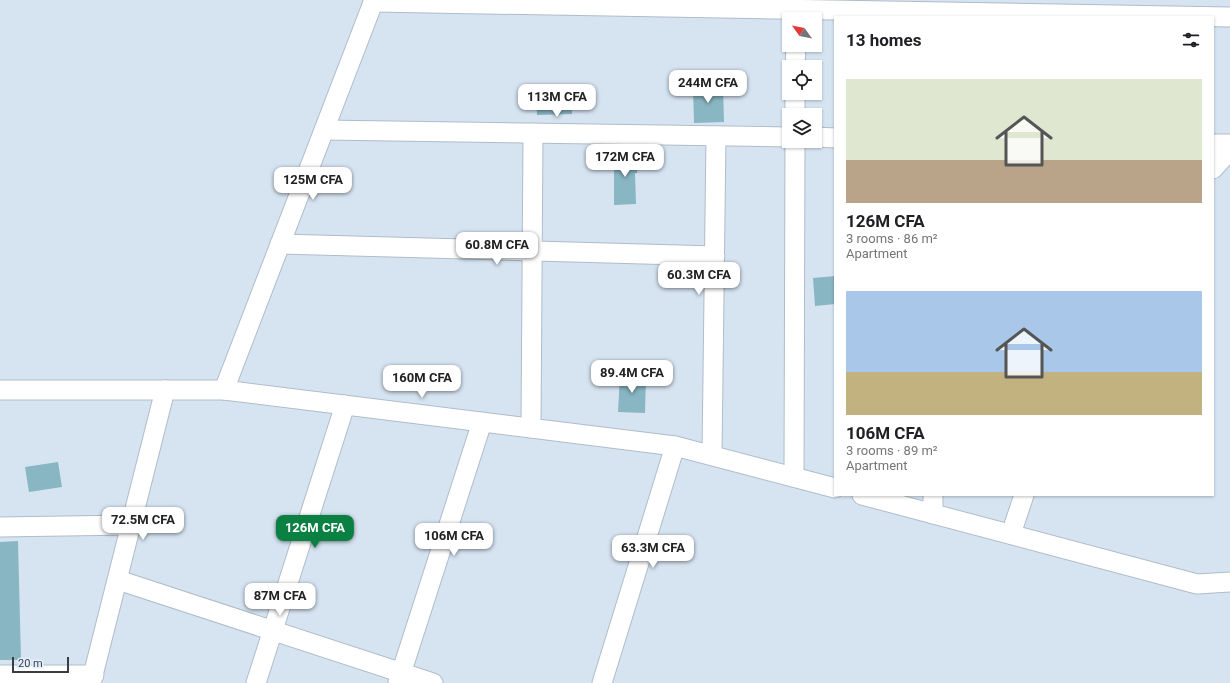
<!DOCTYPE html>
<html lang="en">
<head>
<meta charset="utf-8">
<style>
  :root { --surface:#fff; --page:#f2f2f2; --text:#202124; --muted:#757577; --accent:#0b8043 }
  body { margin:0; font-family:Roboto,sans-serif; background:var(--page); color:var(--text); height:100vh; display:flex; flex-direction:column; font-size:15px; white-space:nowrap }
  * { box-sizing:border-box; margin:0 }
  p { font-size:13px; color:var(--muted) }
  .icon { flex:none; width:22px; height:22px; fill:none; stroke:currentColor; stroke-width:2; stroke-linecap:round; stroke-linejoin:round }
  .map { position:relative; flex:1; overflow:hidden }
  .drawer { position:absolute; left:834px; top:16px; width:380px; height:480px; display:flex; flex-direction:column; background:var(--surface); border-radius:0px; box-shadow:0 1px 3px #0004 }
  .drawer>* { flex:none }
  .needle { width:26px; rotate:303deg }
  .fabs { position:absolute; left:782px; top:12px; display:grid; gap:8px }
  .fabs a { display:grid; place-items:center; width:40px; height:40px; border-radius:0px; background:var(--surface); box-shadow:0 1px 3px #0004; font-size:20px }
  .scale { position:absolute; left:12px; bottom:10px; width:57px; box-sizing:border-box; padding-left:4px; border:2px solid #383e43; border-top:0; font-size:11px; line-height:14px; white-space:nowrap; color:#383e43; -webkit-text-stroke:3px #e3f1ff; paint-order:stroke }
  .price { position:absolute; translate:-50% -34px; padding:0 9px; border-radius:8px; background:#fff; color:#222; font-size:13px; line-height:26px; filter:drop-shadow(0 1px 2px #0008) }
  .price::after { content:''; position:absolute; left:50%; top:24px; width:12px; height:9px; margin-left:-6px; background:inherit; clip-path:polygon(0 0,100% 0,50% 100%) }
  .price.on { background:var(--accent); color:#fff }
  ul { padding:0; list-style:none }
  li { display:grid; align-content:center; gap:8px; height:212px; padding:0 12px }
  li span { display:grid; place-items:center; height:124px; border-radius:0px; color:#555 }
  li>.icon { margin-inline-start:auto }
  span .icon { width:72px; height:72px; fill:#fffc; stroke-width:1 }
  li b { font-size:17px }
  h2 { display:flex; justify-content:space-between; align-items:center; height:48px; padding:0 12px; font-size:17px }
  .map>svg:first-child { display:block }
  .building { fill:#88b6c2 }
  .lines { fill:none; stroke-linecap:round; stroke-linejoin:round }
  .minor-casing { stroke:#afbcc9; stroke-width:21 }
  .minor { stroke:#fff; stroke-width:19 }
</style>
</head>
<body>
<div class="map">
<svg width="1230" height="683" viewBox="0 0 1230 683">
  <rect width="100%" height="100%" fill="#d6e4f2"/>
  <g class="building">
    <polygon points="723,86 724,122 694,123 693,87"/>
    <polygon points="571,87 572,114 537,115 536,88"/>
    <polygon points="614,152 637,152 637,173 635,173 636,204 614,205"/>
    <polygon points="835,276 835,304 815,306 813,278"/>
    <polygon points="620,375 646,375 645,413 618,412"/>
    <polygon points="58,462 62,487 29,492 25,467"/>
    <polygon points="18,541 21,660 0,660 0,542"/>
  </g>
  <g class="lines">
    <defs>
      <g id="minor">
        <polyline points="373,2 1230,17"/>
        <polyline points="795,67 796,45"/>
        <polyline points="795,115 795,93"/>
        <polyline points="324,130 789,137"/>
        <polyline points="815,137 835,138"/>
        <polyline points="1213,144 1230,144"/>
        <polyline points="1213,169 1230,150"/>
        <polyline points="280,244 715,256"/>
        <polyline points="0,390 224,390 675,446 835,488"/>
        <polyline points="224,390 374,0"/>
        <polyline points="531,428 533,133"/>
        <polyline points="712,455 716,136"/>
        <polyline points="794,477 795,141"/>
        <polyline points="862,495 1197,584 1230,582"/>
        <polyline points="933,514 933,495"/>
        <polyline points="0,527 131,525"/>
        <polyline points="1011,534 1024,495"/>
        <polyline points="118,580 433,683"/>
        <polyline points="0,675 94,675"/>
        <polyline points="91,683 165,390"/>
        <polyline points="256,683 345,405"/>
        <polyline points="398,683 482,422"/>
        <polyline points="602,683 675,446"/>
      </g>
    </defs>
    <use href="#minor" class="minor-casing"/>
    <use href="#minor" class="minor"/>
  </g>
</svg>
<div class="fabs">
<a><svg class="needle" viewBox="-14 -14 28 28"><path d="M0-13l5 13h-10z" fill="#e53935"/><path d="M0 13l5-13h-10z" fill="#757577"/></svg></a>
<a><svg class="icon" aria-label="locate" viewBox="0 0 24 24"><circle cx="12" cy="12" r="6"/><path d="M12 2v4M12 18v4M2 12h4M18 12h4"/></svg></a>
<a><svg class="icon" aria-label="layers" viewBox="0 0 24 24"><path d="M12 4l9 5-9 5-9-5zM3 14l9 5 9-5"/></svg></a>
</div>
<div class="scale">20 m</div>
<b class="price" style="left:708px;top:104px">244M CFA</b>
<b class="price" style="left:557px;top:118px">113M CFA</b>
<b class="price" style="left:625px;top:178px">172M CFA</b>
<b class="price" style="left:313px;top:201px">125M CFA</b>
<b class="price" style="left:497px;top:266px">60.8M CFA</b>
<b class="price" style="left:699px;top:296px">60.3M CFA</b>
<b class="price" style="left:632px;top:394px">89.4M CFA</b>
<b class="price" style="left:422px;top:399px">160M CFA</b>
<b class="price" style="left:143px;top:541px">72.5M CFA</b>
<b class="price on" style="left:315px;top:549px">126M CFA</b>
<b class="price" style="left:454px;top:557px">106M CFA</b>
<b class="price" style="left:653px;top:569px">63.3M CFA</b>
<b class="price" style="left:280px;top:617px">87M CFA</b>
<section class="drawer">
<h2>13 homes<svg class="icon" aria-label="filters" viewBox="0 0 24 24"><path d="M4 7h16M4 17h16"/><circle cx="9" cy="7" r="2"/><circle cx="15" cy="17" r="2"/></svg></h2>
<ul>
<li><span style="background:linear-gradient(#dfe7d0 65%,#b9a48a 0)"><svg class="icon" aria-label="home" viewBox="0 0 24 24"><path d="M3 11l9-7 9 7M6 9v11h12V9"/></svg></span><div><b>126M CFA</b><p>3 rooms · 86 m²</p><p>Apartment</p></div></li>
<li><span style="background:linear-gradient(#a9c7e8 65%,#c2b280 0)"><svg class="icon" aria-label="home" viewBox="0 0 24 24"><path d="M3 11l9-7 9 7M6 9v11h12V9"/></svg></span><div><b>106M CFA</b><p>3 rooms · 89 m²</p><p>Apartment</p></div></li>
</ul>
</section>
</div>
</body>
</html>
